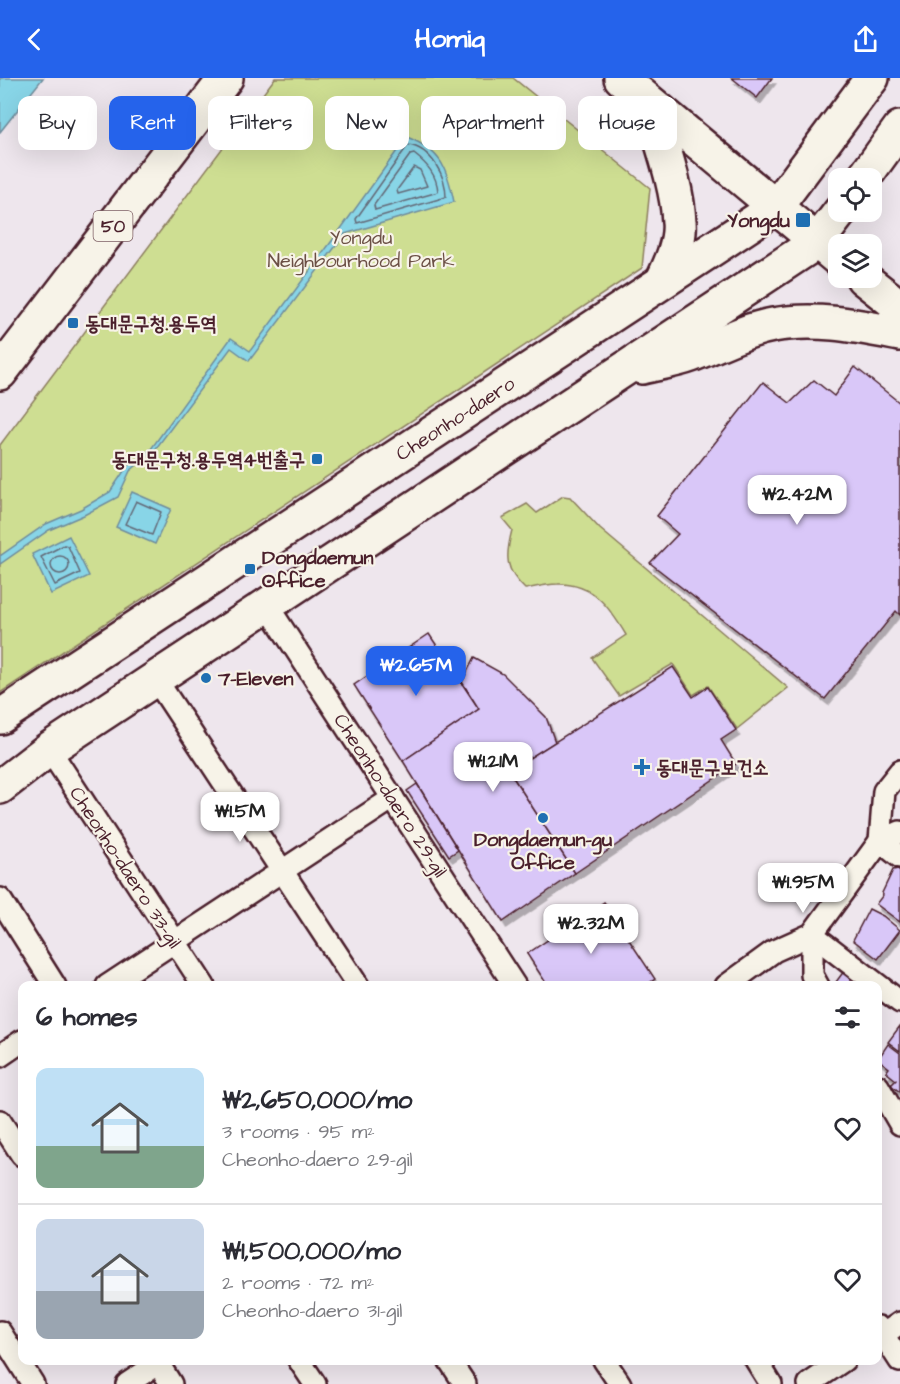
<!DOCTYPE html>
<html lang="en">
<head>
<meta charset="utf-8">
<style>
  :root { --surface:#fff; --page:#f7f7f7; --text:#2b2b33; --muted:#7c7c81; --line:#e1e1e2; --accent:#2563eb }
  body { margin:0; font-family:"Architects Daughter","Poor Story",sans-serif; background:var(--page); color:var(--text); height:100vh; display:flex; flex-direction:column; font-size:22px; white-space:nowrap }
  * { box-sizing:border-box; margin:0 }
  p { font-size:20px; color:var(--muted) }
  .icon { flex:none; width:33px; height:33px; fill:none; stroke:currentColor; stroke-width:2; stroke-linecap:round; stroke-linejoin:round }
  .map { position:relative; flex:1; overflow:hidden }
  .drawer { position:absolute; left:18px; top:903px; width:864px; height:384px; display:flex; flex-direction:column; background:var(--surface); border-radius:12px; box-shadow:0 6px 24px #0002 }
  .drawer>* { flex:none }
  .guide { position:absolute; left:18px; top:18px; width:864px; height:54px; display:flex; gap:12px }
  .tools { position:absolute; left:828px; top:90px; display:grid; gap:12px }
  .tools a { display:grid; place-items:center; width:54px; height:54px; border-radius:12px; background:var(--surface); box-shadow:0 6px 24px #0002; font-size:30px }
  .price { position:absolute; translate:-50% -51px; padding:0 14px; border-radius:12px; background:#fff; color:#222; font-size:20px; line-height:39px; filter:drop-shadow(0 2px 3px #0008) }
  .price::after { content:''; position:absolute; left:50%; top:36px; width:18px; height:14px; margin-left:-9px; background:inherit; clip-path:polygon(0 0,100% 0,50% 100%) }
  .price.selected { background:var(--accent); color:#fff }
  ul { padding:0; list-style:none }
  li { display:flex; align-items:center; gap:18px; height:150px; padding:0 18px }
  li+li { border-top:2px solid var(--line) }
  li span { display:grid; place-items:center; flex:none; width:168px; height:120px; border-radius:12px; color:#555 }
  li>.icon { margin-inline-start:auto }
  span .icon { width:72px; height:72px; fill:#fffc; stroke-width:1 }
  li b { font-size:26px }
  h2 { display:flex; justify-content:space-between; align-items:center; height:72px; padding:0 18px; font-size:26px }
  .tag { padding:0 21px; border-radius:12px; background:var(--surface); box-shadow:0 6px 24px #0002; font-size:21px; line-height:54px }
  .tag.selected { background:var(--accent); color:#fff }
  header { display:flex; justify-content:space-between; align-items:center; height:78px; padding:0 18px; background:var(--accent); color:#fff; font-size:27px; font-weight:800 }
  .map>svg:first-child { display:block }
  .green { fill:#cede92; stroke:#8c7e5e; stroke-width:1.5 }
  .water { fill:#88d5e7; stroke:#6f8c9c; stroke-width:1.5 }
  .lines { fill:none; stroke-linecap:round; stroke-linejoin:round }
  .shore { stroke:#636876; stroke-width:1.5 }
  .building { fill:#d9c7f8; stroke:#4a1f2b; stroke-width:1.5; filter:url(#shadow) }
  .street-casing { stroke:#4a1f2b; stroke-width:26 }
  .primary-casing { stroke:#4a1f2b; stroke-width:38 }
  .street { stroke:#f7f3e8; stroke-width:21 }
  .primary { stroke:#f7f3e8; stroke-width:33 }
  .poi-dot { fill:#1f6fb2; stroke:#f7f3e8; stroke-width:2 }
  .labels { text-anchor:middle; stroke-width:4.5; stroke-linejoin:round; paint-order:stroke }
  .shield { fill:#f7f3e8; stroke:#7e5f64; stroke-width:1.5 }
  .shield-label { font-size:18px; font-weight:bold; fill:#4a1f2b }
  .poi-label { font-size:20px; font-weight:bold; fill:#4a1f2b; stroke:#f7f3e8; text-anchor:start }
  .park-label { font-size:20px; fill:#6b4f45; stroke:#f7f3e8 }
  .street-label { font-size:20px; fill:#4a1f2b; stroke:#f7f3e8 }
</style>
</head>
<body>
<header><svg class="icon" aria-label="back" viewBox="0 0 24 24"><path d="M15 5l-7 7 7 7"/></svg>Homiq<svg class="icon" aria-label="share" viewBox="0 0 24 24"><path d="M12 15V3M7 8l5-5 5 5M5 13v7h14v-7"/></svg></header>
<div class="map">
<svg width="900" height="1306" viewBox="0 0 900 1306">
  <defs>
    <filter id="shadow"><feDropShadow dx="3.5" dy="6" stdDeviation="0" flood-color="#0004"/></filter>
  </defs>
  <rect width="100%" height="100%" fill="#eee6ed"/>
  <filter id="ink" filterUnits="userSpaceOnUse"><feTurbulence type="fractalNoise" baseFrequency=".0167" numOctaves="2"/><feDisplacementMap in="SourceGraphic" scale="12" xChannelSelector="R" yChannelSelector="G"/><feConvolveMatrix kernelMatrix="1 2 1 2 8 2 1 2 1" color-interpolation-filters="sRGB"/></filter>
  <g filter="url(#ink)">
    <g class="green">
      <polygon points="275,0 513,0 650,110 642,190 0,615 0,367"/>
      <path d="M 563,418 L 570,419 L 600,451 L 788,610 L 737,651 L 708,608 L 693,617 L 673,586 L 619,618 L 592,580 L 626,557 C 610,530 593,505 558,506 C 547,506 535,509 525,511 C 505,492 505,479 512,452 L 502,440 L 527,426 L 537,435 Z"/>
    </g>
    <g class="water">
      <polygon points="0,0 43,0 0,54"/>
      <path d="M 407,59 C 441,73 447,89 454,124 L 345,156 L 249,283 L 231,270 L 154,373 L 130,393 L 118,419 L 84,437 L 49,452 L 0,486 L 0,478 L 46,446 L 81,431 L 110,414 L 126,390 L 151,371 L 231,260 L 250,273 L 340,152 Z"/>
      <polygon points="132,414 171,431 155,466 116,449"/>
      <polygon points="69,458 89,498 51,516 32,476"/>
    </g>
    <g class="lines">
      <g class="shore">
        <path d="M 408,67 C 431,70 446,98 446,119 L 357,145 L 356,141 Z"/>
        <path d="M 414,76 C 427,86 437,97 438,114 L 375,132 L 374,127 L 410,77 Z"/>
        <polygon points="414,89 420,92 427,108 398,116 397,112"/>
        <polygon points="136,423 161,434 152,457 125,446"/>
        <polygon points="64,467 68,468 80,495 55,507 41,479"/>
        <circle cx="60" cy="487" r="9"/>
      </g>
    </g>
    <g class="building">
      <polygon points="732,0 772,0 757,20"/>
      <polygon points="855,289 900,325 900,537 896,533 825,621 650,485 678,456 657,438 763,304 790,325 814,302 834,318"/>
      <polygon points="429,556 479,631 403,683 354,607"/>
      <polygon points="474,580 503,596 546,639 555,664 509,693 575,795 503,844 403,683 479,631 462,604"/>
      <polygon points="673,589 693,619 708,609 736,652 721,662 736,686 575,795 509,693"/>
      <polygon points="417,706 458,772 449,778 407,713"/>
      <polygon points="898,791 900,793 900,844 876,826 883,817 882,815 893,792"/>
      <polygon points="604,824 655,901 645,908 548,908 527,876"/>
      <polygon points="869,831 883,838 900,852 878,881 853,862"/>
      <polygon points="847,889 871,908 833,908"/>
      <polygon points="900,948 900,973 888,964"/>
      <polygon points="888,966 900,975 900,1014 891,1007 896,1002 886,994 889,990 878,981"/>
    </g>
    <g class="lines">
      <defs>
        <g id="street">
          <polyline points="267,527 515,908"/>
          <polyline points="155,600 358,908"/>
          <polyline points="49,671 204,908"/>
          <polyline points="880,763 884,713 900,693"/>
          <polyline points="880,763 900,779"/>
          <polyline points="0,821 55,908"/>
          <polyline points="812,856 900,924"/>
          <polyline points="812,856 812,897 818,908"/>
          <polyline points="107,908 393,720"/>
          <polyline points="726,908 774,873 812,856 880,763 900,754"/>
          <polyline points="0,978 22,963"/>
          <polyline points="878,1008 900,1046"/>
          <polyline points="0,1043 22,1077"/>
          <polyline points="878,1249 900,1283"/>
          <polyline points="0,1254 33,1306"/>
          <polyline points="878,1260 900,1245"/>
          <polyline points="156,1282 171,1306"/>
          <polyline points="299,1282 315,1306"/>
          <polyline points="449,1282 465,1306"/>
          <polyline points="604,1282 620,1306"/>
          <polyline points="756,1282 771,1306"/>
          <polyline points="127,1306 163,1282"/>
          <polyline points="809,1306 844,1282"/>
        </g>
        <g id="primary">
          <polyline points="621,0 838,181"/>
          <path d="M 650,25 C 660,62 677,105 679,144 C 681,163 671,185 663,202"/>
          <polyline points="864,100 900,50"/>
          <polyline points="863,200 900,229"/>
          <path d="M 642,289 C 658,285 675,283 691,277 C 718,267 744,252 773,247 C 816,239 858,248 900,256"/>
          <polyline points="0,295 226,0"/>
          <polyline points="0,639 775,130 872,0"/>
          <polyline points="0,709 49,671 817,164 840,134"/>
        </g>
      </defs>
      <use href="#street" class="street-casing"/>
      <use href="#primary" class="primary-casing"/>
      <use href="#street" class="street"/>
      <use href="#primary" class="primary"/>
    </g>
  </g>
  <g class="poi-dot">
    <rect x="795" y="134" width="16" height="16" rx="3"/>
    <rect x="67" y="239" width="12" height="12" rx="3"/>
    <rect x="311" y="375" width="12" height="12" rx="3"/>
    <rect x="244" y="485" width="12" height="12" rx="3"/>
    <circle cx="206" cy="600" r="6"/>
    <path d="M639 680h6v6h6v6h-6v6h-6v-6h-6v-6h6z"/>
    <circle cx="543" cy="740" r="6"/>
  </g>
  <g class="labels">
    <rect class="shield" x="93.5" y="133" width="39" height="30" rx="4.5"/>
    <g class="shield-label">
      <text x="113" y="154">50</text>
    </g>
    <g class="poi-label">
      <text x="790" y="149" text-anchor="end">Yongdu</text>
      <text x="85" y="252">동대문구청.용두역</text>
      <text x="305" y="388" text-anchor="end">동대문구청.용두역4번출구</text>
      <text x="262" y="486">Dongdaemun<tspan x="262" dy="23">Office</tspan></text>
      <text x="218" y="607">7-Eleven</text>
      <text x="656" y="696">동대문구보건소</text>
      <text x="543" y="768" text-anchor="middle">Dongdaemun-gu<tspan x="543" dy="23">Office</tspan></text>
    </g>
    <g class="park-label">
      <text x="361" y="166">Yongdu<tspan x="361" dy="23">Neighbourhood Park</tspan></text>
    </g>
    <g class="street-label">
      <text transform="translate(455 340) rotate(-33)" y="7">Cheonho-daero</text>
      <text transform="translate(391 717) rotate(57)" y="7">Cheonho-daero 29-gil</text>
      <text transform="translate(126 789) rotate(57)" y="7">Cheonho-daero 33-gil</text>
    </g>
  </g>
</svg>
<div class="tools">
<a><svg class="icon" aria-label="locate" viewBox="0 0 24 24"><circle cx="12" cy="12" r="6"/><path d="M12 2v4M12 18v4M2 12h4M18 12h4"/></svg></a>
<a><svg class="icon" aria-label="layers" viewBox="0 0 24 24"><path d="M12 4l9 5-9 5-9-5zM3 14l9 5 9-5"/></svg></a>
</div>
<b class="price" style="left:797px;top:448px">₩2.42M</b>
<b class="price selected" style="left:416px;top:619px">₩2.65M</b>
<b class="price" style="left:493px;top:715px">₩1.21M</b>
<b class="price" style="left:240px;top:765px">₩1.5M</b>
<b class="price" style="left:803px;top:836px">₩1.95M</b>
<b class="price" style="left:591px;top:877px">₩2.32M</b>
<div class="guide">
<a class="tag">Buy</a>
<a class="tag selected">Rent</a>
<a class="tag">Filters</a>
<a class="tag">New</a>
<a class="tag">Apartment</a>
<a class="tag">House</a>
</div>
<section class="drawer">
<h2>6 homes<svg class="icon" aria-label="filters" viewBox="0 0 24 24"><path d="M4 7h16M4 17h16"/><circle cx="9" cy="7" r="2"/><circle cx="15" cy="17" r="2"/></svg></h2>
<ul>
<li><span style="background:linear-gradient(#bfe0f5 65%,#7fa58c 0)"><svg class="icon" aria-label="home" viewBox="0 0 24 24"><path d="M3 11l9-7 9 7M6 9v11h12V9"/></svg></span><div><b>₩2,650,000/mo</b><p>3 rooms · 95 m²</p><p>Cheonho-daero 29-gil</p></div><svg class="icon" aria-label="heart" viewBox="0 0 24 24"><path d="M12 20l-8-8c-3-5 5-10 8-4 3-6 11-1 8 4z"/></svg></li>
<li><span style="background:linear-gradient(#c9d6e8 60%,#9aa5b1 0)"><svg class="icon" aria-label="home" viewBox="0 0 24 24"><path d="M3 11l9-7 9 7M6 9v11h12V9"/></svg></span><div><b>₩1,500,000/mo</b><p>2 rooms · 72 m²</p><p>Cheonho-daero 31-gil</p></div><svg class="icon" aria-label="heart" viewBox="0 0 24 24"><path d="M12 20l-8-8c-3-5 5-10 8-4 3-6 11-1 8 4z"/></svg></li>
</ul>
</section>
</div>
</body>
</html>
